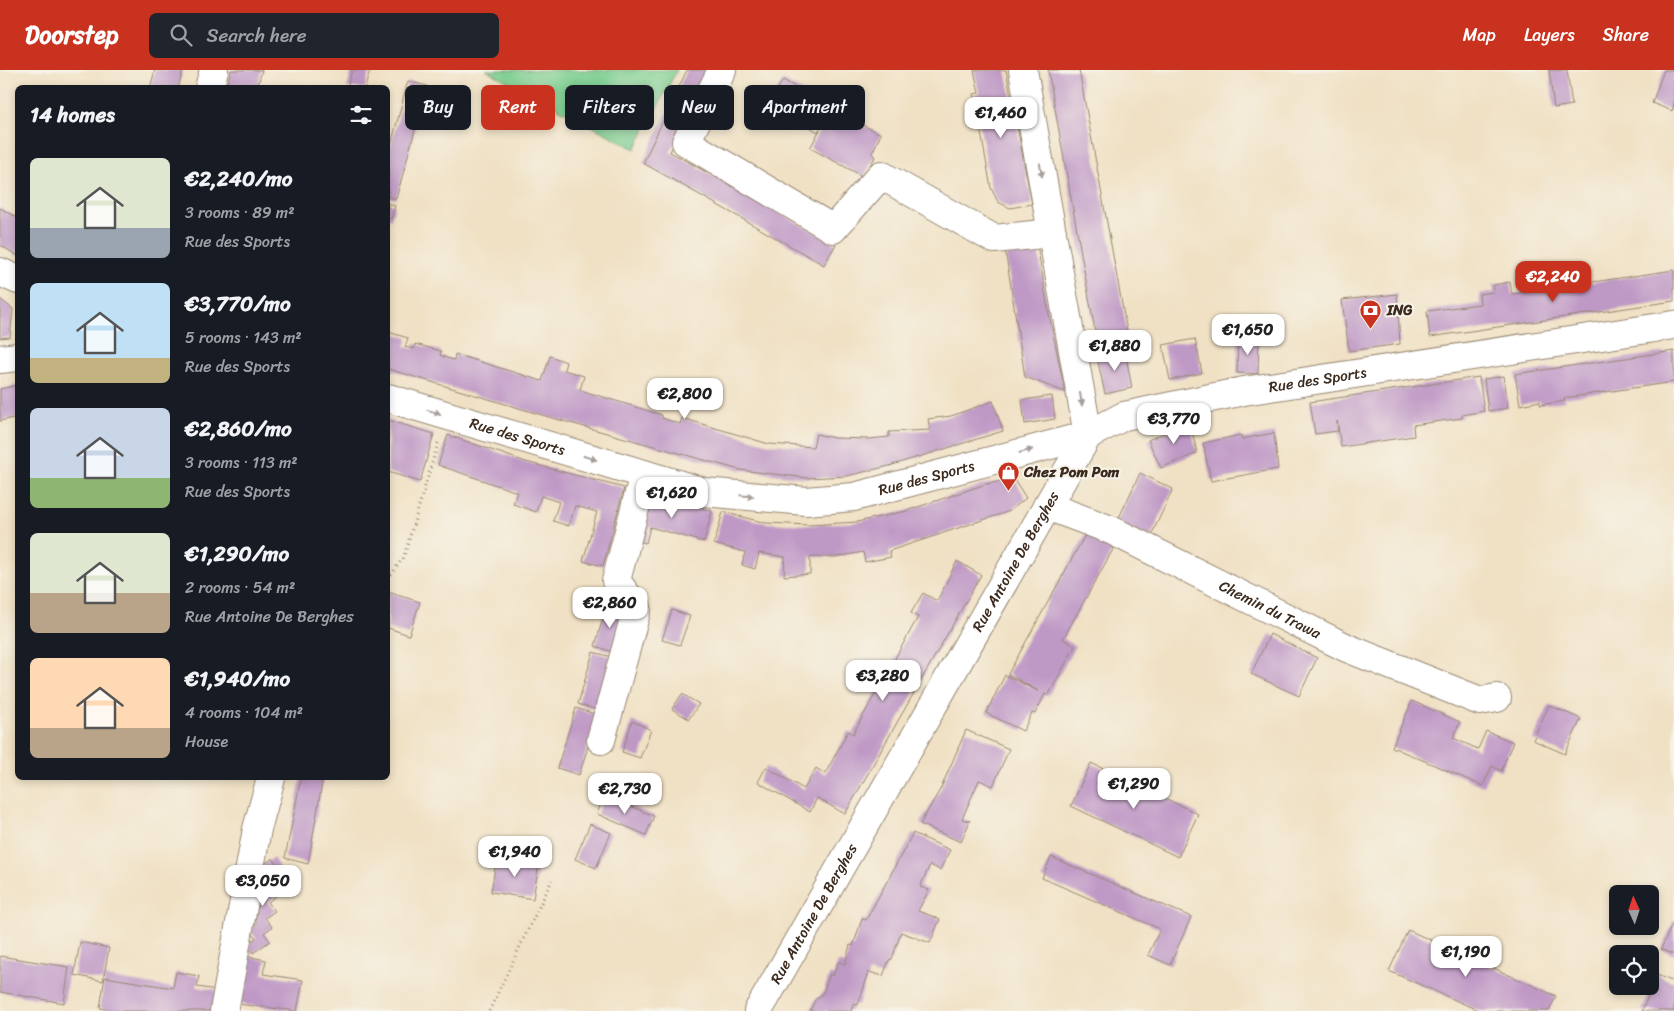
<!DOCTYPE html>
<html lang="en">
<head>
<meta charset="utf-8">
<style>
  :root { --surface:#171b24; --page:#20242c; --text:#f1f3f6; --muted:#9ea1a6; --accent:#c8321e }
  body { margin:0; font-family:Sriracha,sans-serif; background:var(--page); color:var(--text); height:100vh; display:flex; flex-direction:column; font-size:19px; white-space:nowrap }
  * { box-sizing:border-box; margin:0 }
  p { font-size:16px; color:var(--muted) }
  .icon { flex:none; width:28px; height:28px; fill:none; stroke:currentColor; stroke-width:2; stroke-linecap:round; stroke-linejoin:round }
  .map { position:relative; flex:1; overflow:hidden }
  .sheet { position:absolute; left:15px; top:15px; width:375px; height:695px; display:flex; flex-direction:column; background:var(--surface); border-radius:8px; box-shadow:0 2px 8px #0003 }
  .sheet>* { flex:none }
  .guide { position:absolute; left:405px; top:15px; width:475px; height:45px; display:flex; gap:10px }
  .needle { width:32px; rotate:357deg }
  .tools { position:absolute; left:1609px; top:815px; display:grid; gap:10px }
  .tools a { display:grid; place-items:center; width:50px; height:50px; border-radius:8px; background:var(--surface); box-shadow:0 2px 8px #0003; font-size:25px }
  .price { position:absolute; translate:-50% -42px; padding:0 11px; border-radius:10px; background:#fff; color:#222; font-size:16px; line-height:32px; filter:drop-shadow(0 1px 2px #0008) }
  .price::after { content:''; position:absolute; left:50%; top:30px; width:15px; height:11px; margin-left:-8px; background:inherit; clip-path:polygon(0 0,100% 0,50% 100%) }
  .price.selected { background:var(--accent); color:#fff }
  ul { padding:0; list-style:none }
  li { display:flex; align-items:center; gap:15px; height:125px; padding:0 15px }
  li span { display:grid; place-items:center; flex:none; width:140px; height:100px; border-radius:8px; color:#555 }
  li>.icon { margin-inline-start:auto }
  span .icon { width:60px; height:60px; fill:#fffc; stroke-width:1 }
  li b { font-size:21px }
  h2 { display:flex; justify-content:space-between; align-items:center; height:60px; padding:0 15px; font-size:21px }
  .tag { padding:0 18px; border-radius:8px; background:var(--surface); box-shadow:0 2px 8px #0003; font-size:18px; line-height:45px }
  .tag.selected { background:var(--accent); color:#fff }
  header { display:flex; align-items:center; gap:30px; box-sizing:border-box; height:70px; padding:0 25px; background:var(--accent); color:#fff }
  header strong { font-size:24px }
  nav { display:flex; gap:28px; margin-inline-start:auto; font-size:18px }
  .search { width:350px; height:45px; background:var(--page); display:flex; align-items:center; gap:12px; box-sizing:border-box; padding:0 18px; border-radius:8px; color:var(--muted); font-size:19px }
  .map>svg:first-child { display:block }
  .green { fill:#7acd8f; stroke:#5a7c56 }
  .building { fill:#bf99c6 }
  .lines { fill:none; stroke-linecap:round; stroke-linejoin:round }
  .minor-casing { stroke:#968671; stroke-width:30 }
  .path { stroke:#968671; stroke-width:3; stroke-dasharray:1 4; stroke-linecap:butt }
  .minor { stroke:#fff; stroke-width:28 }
  .oneway { fill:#a79f9a }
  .labels { text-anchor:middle; stroke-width:4; stroke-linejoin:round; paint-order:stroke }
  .poi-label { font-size:15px; font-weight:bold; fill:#3b2a1e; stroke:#f7f3e8; text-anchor:start }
  .street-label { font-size:15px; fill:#3b2a1e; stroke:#f7f3e8 }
</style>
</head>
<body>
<header>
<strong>Doorstep</strong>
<div class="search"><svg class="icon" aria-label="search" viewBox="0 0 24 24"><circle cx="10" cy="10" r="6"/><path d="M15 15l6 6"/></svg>Search here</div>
<nav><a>Map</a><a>Layers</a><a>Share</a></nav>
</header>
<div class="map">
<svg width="1674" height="941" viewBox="0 0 1674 941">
  <rect width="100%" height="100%" fill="#f7f3e8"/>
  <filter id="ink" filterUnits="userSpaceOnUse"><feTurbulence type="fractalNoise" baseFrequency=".02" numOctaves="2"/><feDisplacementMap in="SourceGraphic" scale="10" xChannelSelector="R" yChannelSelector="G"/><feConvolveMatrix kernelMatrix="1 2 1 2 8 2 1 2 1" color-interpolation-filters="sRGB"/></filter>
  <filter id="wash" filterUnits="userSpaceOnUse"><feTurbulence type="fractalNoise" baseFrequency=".0096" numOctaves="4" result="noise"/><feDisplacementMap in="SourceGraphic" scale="20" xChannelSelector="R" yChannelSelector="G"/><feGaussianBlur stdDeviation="1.12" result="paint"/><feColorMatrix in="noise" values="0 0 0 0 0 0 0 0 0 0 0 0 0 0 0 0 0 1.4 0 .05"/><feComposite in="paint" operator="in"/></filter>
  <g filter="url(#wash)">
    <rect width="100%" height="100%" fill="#f0e1c4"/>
    <polygon class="green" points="486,0 677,0 635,79"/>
    <g id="blocks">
      <g class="building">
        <polygon points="155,0 183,0 178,18 150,18"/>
        <polygon points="231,0 262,0 257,18 226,18"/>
        <polygon points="352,0 370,0 365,18 347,18"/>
        <polygon points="687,0 708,0 670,82 836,174 824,195 643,93"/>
        <polygon points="974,0 1006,0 1032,134 1010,138 998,132 991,118 974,24 979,23"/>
        <polygon points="1048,0 1079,0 1128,267 1097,272"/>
        <polygon points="1549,0 1567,0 1572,35 1554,38"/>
        <polygon points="1664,0 1674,0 1674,34 1672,41 1652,33"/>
        <polygon points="783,10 852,50 881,64 872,83 875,87 864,107 810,78 824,52 818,62 769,33"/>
        <polygon points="408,11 427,16 396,129 388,127 388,86"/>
        <polygon points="388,133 395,136 391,149 388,148"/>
        <polygon points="0,138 18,148 18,186 0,175"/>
        <polygon points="1037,174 1048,239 1065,322 1025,307 1005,179"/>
        <polygon points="1674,200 1674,231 1430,267 1427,241 1480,234 1479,224 1494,222 1493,215 1510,212 1512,224"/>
        <polygon points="1397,224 1400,274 1349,281 1342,230"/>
        <polygon points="0,229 13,239 10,267 0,268"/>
        <polygon points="388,262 408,268 405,277 414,279 415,274 441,281 440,285 447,288 454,290 455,284 542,311 550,286 566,292 564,300 584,306 580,320 662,345 662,348 680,354 682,348 769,374 813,377 816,364 834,368 869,369 889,367 889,362 930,360 928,349 951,346 993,331 1003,361 889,396 847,406 807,408 740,400 549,347 388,299"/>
        <polygon points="1238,267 1259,268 1258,304 1237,303"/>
        <polygon points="1195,269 1202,303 1170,310 1163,275"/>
        <polygon points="1125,281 1132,318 1105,324 1097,287"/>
        <polygon points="1674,281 1674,312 1564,328 1565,331 1540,335 1540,331 1520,335 1515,304"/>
        <polygon points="1504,306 1508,338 1488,341 1484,309"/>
        <polygon points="1479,307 1484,341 1462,345 1462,348 1413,355 1414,366 1341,377 1337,351 1338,361 1315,364 1310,332"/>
        <polygon points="18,315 18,347 0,351 0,319"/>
        <polygon points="1052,326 1055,349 1025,354 1022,330"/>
        <polygon points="388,350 434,364 420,412 388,402"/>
        <polygon points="1190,352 1197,383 1161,398 1148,370"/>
        <polygon points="1274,363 1278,399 1211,411 1203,373 1241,365 1242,369"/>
        <polygon points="448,365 526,392 624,418 603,496 583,491 597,442 575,436 569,456 553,451 559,432 541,426 536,442 513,434 517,422 438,395"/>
        <polygon points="1140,403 1173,419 1150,468 1116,454"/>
        <polygon points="1014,409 1026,428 1010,441 889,481 891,487 865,492 863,482 836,487 810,487 810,504 784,506 785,487 759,483 755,499 742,495 745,482 714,474 723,442 766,453 809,455 857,452 906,441 986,414"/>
        <polygon points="646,422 712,441 704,472 650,457 646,473 634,470"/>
        <polygon points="1089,458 1116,474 1063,569 1075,576 1048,626 1045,624 1035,644 1032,643 1023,661 986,643 1005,605 1038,621 1008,604"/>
        <polygon points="957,491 981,505 845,744 817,728 810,742 758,712 766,697 804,719 816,698 825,704 848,661 853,664 918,547 911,543 923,523 937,531"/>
        <polygon points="388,522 420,532 409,565 388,558"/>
        <polygon points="606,537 625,542 613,582 595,576"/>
        <polygon points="672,540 690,546 680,575 662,570"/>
        <polygon points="1270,564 1317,588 1299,626 1251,604"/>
        <polygon points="593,582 612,587 597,640 578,634"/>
        <polygon points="682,624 699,634 689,649 672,639"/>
        <polygon points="1412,631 1460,652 1453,668 1478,679 1486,661 1513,672 1501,701 1492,696 1483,716 1392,677"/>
        <polygon points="1549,635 1581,649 1565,684 1533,670"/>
        <polygon points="576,638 598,645 579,705 557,698"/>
        <polygon points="632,651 651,660 640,688 622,682"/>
        <polygon points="966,660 1009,679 993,716 979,710 962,749 970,751 961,772 920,754 941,718"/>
        <polygon points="1091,693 1198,744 1178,787 1071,736"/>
        <polygon points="301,708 323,708 308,794 285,788"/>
        <polygon points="604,725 654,746 646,765 597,744"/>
        <polygon points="590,754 611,763 596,798 575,789"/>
        <polygon points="913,763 950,780 940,800 930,795 920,817 929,820 918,841 940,849 930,873 901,862 892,889 889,890 883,906 869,902 858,935 853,934 851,941 810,941 815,930 823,923 830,904 833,906 838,892 845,894 850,875 853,876 862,849 866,850"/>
        <polygon points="497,786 539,793 533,829 491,822"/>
        <polygon points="1051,787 1191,847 1170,895 1148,885 1160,859 1042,808"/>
        <polygon points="273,788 279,797 271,803 278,812 269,818 276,826 268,832 275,841 265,848 272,857 264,863 270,871 253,883 247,875 256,868 249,859 257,853 250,844 259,837 253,829 263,822 256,813 266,805 260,797"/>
        <polygon points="1674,850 1674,885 1661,879"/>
        <polygon points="1408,860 1556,926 1549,941 1480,941 1389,901"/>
        <polygon points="80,872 109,878 103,911 74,905"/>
        <polygon points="0,886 69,897 64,933 0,922"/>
        <polygon points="245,886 266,890 263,904 303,910 297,941 237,934"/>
        <polygon points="176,902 199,906 197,917 217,920 213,941 117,941 100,938 105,907 173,918"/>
        <polygon points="1657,905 1674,912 1674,941 1642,941"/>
      </g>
    </g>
  </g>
  <g filter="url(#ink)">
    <use href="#blocks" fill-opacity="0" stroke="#968671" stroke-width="1"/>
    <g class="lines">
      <defs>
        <g id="minor">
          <polyline points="722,0 686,72 833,159 881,105 994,169 1052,163"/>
          <polyline points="209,18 214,0"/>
          <polyline points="0,202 18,210"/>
          <polyline points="0,289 18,287"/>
          <path id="s1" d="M 388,328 L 704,422 L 806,431 L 854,427 L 1088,365 L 1124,346 L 1244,321 L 1674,255"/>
          <path id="s2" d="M 1047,436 L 1111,460 L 1347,578 L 1480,631 L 1497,628"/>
          <polyline points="601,670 637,538 616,511 644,404"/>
          <polyline points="224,941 257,759 271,708"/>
          <path id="s3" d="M 758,941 L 1088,365 L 1023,0"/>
        </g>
      </defs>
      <use href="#minor" class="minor-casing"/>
      <g class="path">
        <polyline points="391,505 404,486 439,370"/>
        <polyline points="489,941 552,810"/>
      </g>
      <use href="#minor" class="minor"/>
    </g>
    <defs><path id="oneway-solid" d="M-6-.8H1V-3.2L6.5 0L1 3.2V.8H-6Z" transform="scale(1.25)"/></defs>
    <g class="oneway">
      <use href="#oneway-solid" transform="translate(1041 100) rotate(80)"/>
      <use href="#oneway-solid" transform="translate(1081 329) rotate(80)"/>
      <use href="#oneway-solid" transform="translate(434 342) rotate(17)"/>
      <use href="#oneway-solid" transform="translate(1026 381) rotate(-15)"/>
      <use href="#oneway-solid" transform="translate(590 388) rotate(17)"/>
      <use href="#oneway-solid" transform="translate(747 426) rotate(5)"/>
    </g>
  </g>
  <defs>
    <symbol id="bank-pin" viewBox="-11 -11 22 30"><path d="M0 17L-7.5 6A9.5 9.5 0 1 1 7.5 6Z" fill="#c8321e" stroke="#f7f3e8"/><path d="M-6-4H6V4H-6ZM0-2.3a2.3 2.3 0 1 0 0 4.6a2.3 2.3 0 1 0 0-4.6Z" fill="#fff"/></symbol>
    <symbol id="shop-pin" viewBox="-11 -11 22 30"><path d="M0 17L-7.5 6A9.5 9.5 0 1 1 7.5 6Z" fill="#c8321e" stroke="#f7f3e8"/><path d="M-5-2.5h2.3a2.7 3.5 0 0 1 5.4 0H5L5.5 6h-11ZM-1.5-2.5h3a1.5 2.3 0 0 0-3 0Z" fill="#fff"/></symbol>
  </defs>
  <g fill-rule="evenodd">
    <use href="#bank-pin" x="1358" y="228" width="25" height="34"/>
    <use href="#shop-pin" x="996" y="390" width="25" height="34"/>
  </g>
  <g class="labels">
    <g class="poi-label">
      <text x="1387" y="245">ING</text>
      <text x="1024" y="407">Chez Pom Pom</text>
    </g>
    <g class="street-label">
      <text dy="5" stroke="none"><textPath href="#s1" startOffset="960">Rue des Sports</textPath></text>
      <text dy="5" stroke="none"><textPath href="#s1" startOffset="135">Rue des Sports</textPath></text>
      <text dy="5" stroke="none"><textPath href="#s1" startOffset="555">Rue des Sports</textPath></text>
      <text dy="5" stroke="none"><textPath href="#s3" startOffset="518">Rue Antoine De Berghes</textPath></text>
      <text dy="5" stroke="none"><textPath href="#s2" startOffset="246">Chemin du Trawa</textPath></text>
      <text dy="5" stroke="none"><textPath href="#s3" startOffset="112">Rue Antoine De Berghes</textPath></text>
    </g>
  </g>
</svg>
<div class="tools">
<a><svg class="needle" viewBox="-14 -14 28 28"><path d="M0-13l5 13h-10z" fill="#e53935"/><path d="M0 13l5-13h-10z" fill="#9ea1a6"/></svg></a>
<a><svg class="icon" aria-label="locate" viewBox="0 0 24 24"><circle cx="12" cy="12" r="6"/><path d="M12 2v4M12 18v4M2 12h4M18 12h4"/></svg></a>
</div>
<b class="price" style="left:1001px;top:69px">€1,460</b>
<b class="price selected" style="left:1553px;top:233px">€2,240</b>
<b class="price" style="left:1248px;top:286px">€1,650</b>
<b class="price" style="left:1115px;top:302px">€1,880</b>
<b class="price" style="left:685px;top:350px">€2,800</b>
<b class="price" style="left:1174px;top:375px">€3,770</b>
<b class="price" style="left:672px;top:449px">€1,620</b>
<b class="price" style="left:610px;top:559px">€2,860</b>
<b class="price" style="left:883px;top:632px">€3,280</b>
<b class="price" style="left:1134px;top:740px">€1,290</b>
<b class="price" style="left:625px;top:745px">€2,730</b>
<b class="price" style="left:515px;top:808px">€1,940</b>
<b class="price" style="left:263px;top:837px">€3,050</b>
<b class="price" style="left:1466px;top:908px">€1,190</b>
<div class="guide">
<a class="tag">Buy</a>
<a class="tag selected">Rent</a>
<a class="tag">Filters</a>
<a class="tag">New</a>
<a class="tag">Apartment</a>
</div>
<section class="sheet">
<h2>14 homes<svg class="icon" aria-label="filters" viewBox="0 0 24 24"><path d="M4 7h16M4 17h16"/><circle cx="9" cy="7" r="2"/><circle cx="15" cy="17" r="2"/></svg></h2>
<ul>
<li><span style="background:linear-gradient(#dfe7d0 70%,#9aa5b1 0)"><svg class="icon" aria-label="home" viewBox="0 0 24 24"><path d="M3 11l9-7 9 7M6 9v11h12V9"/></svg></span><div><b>€2,240/mo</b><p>3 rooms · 89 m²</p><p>Rue des Sports</p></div></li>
<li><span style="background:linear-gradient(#bfe0f5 75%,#c2b280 0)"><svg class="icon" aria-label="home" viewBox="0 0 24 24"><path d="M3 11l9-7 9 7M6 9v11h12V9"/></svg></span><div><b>€3,770/mo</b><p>5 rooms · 143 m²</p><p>Rue des Sports</p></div></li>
<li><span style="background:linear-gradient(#c9d6e8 70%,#8fb573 0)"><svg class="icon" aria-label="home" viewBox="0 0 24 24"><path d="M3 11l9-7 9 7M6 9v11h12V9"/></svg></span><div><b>€2,860/mo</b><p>3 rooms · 113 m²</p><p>Rue des Sports</p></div></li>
<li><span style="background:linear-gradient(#dfe7d0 60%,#b9a48a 0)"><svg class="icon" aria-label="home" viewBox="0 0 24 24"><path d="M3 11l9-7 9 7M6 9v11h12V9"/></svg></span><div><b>€1,290/mo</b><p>2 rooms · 54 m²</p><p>Rue Antoine De Berghes</p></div></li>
<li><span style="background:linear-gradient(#ffd9b3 70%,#b9a48a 0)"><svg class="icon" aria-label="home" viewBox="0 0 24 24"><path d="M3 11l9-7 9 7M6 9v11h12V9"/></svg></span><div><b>€1,940/mo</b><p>4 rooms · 104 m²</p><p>House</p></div></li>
</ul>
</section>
</div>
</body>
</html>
